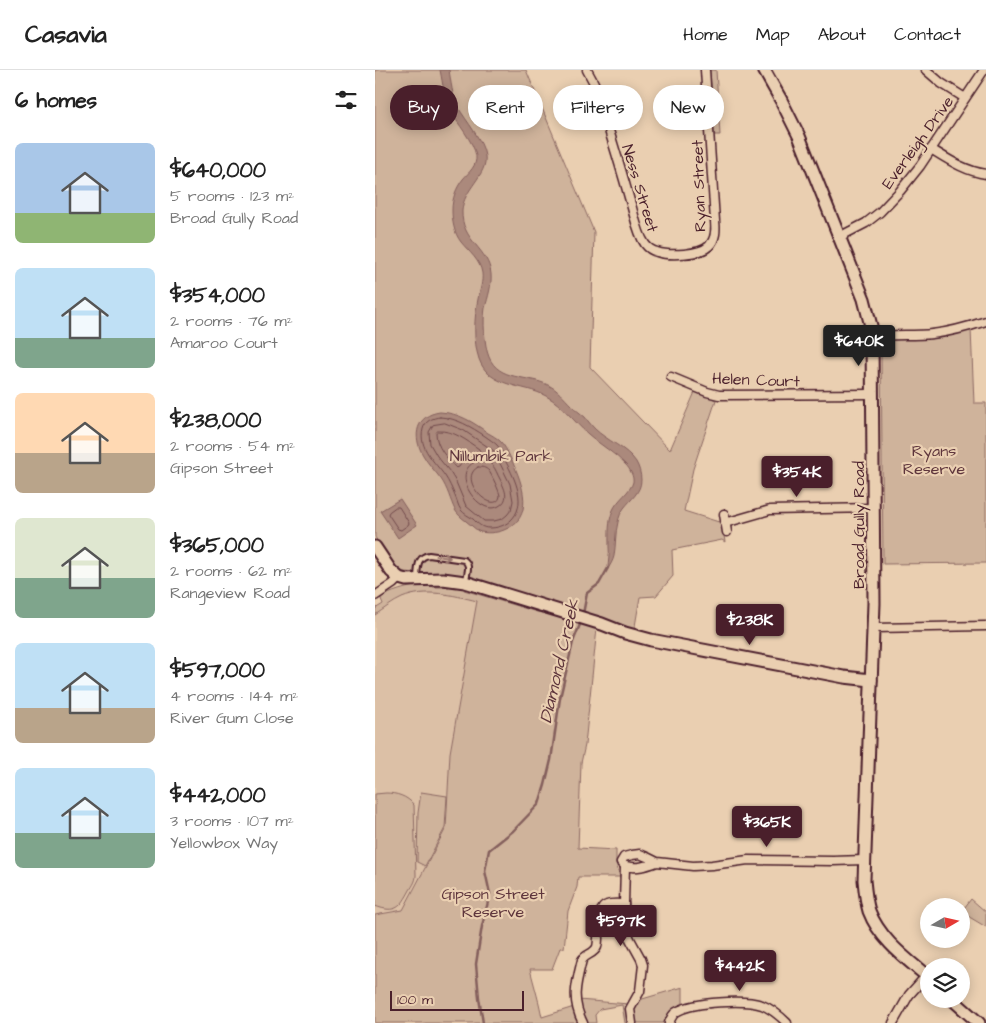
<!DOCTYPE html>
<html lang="en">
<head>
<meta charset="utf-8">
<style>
  :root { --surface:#fff; --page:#f6f6f6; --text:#222; --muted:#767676; --line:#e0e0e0; --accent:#4a1f2b }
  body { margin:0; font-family:"Architects Daughter",sans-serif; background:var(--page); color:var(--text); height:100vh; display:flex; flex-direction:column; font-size:19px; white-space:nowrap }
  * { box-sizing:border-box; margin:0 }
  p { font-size:16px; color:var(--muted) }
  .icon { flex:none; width:28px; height:28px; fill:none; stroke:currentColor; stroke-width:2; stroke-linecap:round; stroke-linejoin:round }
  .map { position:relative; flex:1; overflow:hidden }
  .drawer { display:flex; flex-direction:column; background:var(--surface); width:375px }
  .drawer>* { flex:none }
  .hud { position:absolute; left:15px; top:15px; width:475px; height:45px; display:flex; gap:10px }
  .needle { width:32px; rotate:81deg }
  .controls { position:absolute; left:545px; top:828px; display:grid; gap:10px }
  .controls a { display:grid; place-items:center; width:50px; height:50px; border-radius:50%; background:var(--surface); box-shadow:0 2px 12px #0003; font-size:25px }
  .scale { position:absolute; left:15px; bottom:12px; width:134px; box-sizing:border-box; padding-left:5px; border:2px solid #4a1f2b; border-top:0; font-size:14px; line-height:18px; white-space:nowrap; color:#4a1f2b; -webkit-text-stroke:4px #eacfb1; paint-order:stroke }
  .price { position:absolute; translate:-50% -42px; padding:0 11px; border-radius:5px; background:var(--accent); color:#fff; font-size:16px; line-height:32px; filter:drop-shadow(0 1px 2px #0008) }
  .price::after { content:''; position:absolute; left:50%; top:30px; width:15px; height:11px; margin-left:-8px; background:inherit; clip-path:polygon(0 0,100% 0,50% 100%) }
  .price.active { background:#222; color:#fff }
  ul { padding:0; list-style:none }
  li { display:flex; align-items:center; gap:15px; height:125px; padding:0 15px }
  li span { display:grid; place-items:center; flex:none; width:140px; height:100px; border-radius:8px; color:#555 }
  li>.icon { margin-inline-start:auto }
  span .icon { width:60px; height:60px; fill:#fffc; stroke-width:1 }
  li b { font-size:21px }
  h2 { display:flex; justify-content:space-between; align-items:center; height:60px; padding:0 15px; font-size:21px }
  .pill { padding:0 18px; border-radius:22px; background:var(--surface); box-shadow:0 2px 12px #0003; font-size:18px; line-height:45px }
  .pill.active { background:var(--accent); color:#fff }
  header { display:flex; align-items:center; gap:30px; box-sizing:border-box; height:70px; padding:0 25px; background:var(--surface); border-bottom:1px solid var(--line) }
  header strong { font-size:24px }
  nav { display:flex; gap:28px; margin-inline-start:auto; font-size:18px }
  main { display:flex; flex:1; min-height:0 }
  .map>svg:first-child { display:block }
  .built { fill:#dcc0a6 }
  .green { fill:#cfb39b; stroke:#8c6963 }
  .water { fill:#ab897c; stroke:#845f5c }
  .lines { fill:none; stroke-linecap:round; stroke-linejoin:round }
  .shore { stroke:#71494b; stroke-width:1 }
  .stream { stroke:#845f5c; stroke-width:2.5 }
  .lane-casing { stroke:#4a1f2b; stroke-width:8 }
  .street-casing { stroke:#4a1f2b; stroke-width:11 }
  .secondary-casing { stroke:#4a1f2b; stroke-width:15 }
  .lane { stroke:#eacfb1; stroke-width:4 }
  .street { stroke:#eacfb1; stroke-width:8 }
  .secondary { stroke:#eacfb1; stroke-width:11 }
  .oneway { stroke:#9a776e }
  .labels { text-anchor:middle; stroke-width:4.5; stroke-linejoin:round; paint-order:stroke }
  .street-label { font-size:16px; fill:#4a1f2b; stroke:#eacfb1 }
  .park-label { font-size:16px; fill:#5e353c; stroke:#eacfb1 }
  .water-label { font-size:18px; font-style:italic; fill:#5d343b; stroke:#eacfb1 }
</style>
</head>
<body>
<header>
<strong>Casavia</strong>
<nav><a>Home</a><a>Map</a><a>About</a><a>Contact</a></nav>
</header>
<main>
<section class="drawer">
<h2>6 homes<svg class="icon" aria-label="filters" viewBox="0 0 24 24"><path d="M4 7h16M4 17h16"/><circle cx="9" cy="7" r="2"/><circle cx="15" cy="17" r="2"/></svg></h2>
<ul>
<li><span style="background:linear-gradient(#a9c7e8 70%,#8fb573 0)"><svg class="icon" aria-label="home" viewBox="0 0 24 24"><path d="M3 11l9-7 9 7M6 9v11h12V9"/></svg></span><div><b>$640,000</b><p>5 rooms · 123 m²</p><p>Broad Gully Road</p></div></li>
<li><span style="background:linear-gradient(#bfe0f5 70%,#7fa58c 0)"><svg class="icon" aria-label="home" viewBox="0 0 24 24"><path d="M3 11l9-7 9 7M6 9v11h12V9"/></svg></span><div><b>$354,000</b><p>2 rooms · 76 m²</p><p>Amaroo Court</p></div></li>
<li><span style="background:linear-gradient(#ffd9b3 60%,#b9a48a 0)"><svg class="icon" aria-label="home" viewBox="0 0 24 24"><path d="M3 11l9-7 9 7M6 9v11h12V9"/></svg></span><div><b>$238,000</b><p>2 rooms · 54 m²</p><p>Gipson Street</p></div></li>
<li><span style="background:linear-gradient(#dfe7d0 60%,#7fa58c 0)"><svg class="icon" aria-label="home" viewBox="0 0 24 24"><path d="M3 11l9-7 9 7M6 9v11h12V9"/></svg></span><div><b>$365,000</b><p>2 rooms · 62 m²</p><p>Rangeview Road</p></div></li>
<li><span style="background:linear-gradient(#bfe0f5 65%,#b9a48a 0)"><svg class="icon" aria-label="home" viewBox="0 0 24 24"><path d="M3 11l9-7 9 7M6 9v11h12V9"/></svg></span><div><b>$597,000</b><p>4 rooms · 144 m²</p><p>River Gum Close</p></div></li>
<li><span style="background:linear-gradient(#bfe0f5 65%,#7fa58c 0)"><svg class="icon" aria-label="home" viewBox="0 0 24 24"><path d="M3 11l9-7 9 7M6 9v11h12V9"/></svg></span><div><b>$442,000</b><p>3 rooms · 107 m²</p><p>Yellowbox Way</p></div></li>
</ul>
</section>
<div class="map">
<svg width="611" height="953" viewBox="0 0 611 953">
  <rect width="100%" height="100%" fill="#eacfb1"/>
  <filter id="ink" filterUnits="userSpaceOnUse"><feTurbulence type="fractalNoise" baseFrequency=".02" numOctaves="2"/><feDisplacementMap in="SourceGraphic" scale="10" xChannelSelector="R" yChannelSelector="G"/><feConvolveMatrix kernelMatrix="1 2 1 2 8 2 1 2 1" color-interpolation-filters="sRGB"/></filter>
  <g filter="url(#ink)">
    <polygon class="built" points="52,522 65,523 102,531 75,683 71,758 28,840 0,845 0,545 25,529 34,525"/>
    <g class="green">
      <path d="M 0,0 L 151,0 L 219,162 L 215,297 L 295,380 L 320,322 L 341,330 L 318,399 L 309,441 L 347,453 L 350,472 L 347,470 L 297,480 L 298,506 L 281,526 L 265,527 L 259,562 L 96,508 L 82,506 L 29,502 C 15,496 8,480 0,467 Z"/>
      <polygon points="335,0 341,0 345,65 339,65"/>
      <polygon points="596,259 599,333 611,333 611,493 508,494 506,278 509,272 515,268"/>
      <path d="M 57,514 L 58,517 L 74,517 L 74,514 L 89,518 L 89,520 L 162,542 L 187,547 L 222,558 L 210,675 L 206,693 L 203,778 L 241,780 L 241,793 L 245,807 L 203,807 L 202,817 L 193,841 L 189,878 L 185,878 L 177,899 L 155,899 C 159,915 164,931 167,947 L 199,937 L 205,953 L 0,953 L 0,845 L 28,840 L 71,758 L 75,683 L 102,531 C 78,525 51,518 27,528 C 18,532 9,539 0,545 L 0,539 L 8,534 L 6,529 L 6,527 C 23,519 39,515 57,514 Z"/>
      <polygon points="46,722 72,726 70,758 50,796 42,792 43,743"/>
      <path d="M 11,723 C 21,723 32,726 39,735 L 41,805 C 41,811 38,815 35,820 C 26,837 21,844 0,836 L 0,724 Z"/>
      <polygon points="596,829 611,842 611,857 586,842"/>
      <polygon points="308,917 308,936 291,953 259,953 258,940 264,930"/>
      <polygon points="203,930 254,934 254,953 250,953 247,935 225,939 220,945 221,953 211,953"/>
    </g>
    <g class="water">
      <path d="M 65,0 L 74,0 C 76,12 77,25 83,37 C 91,51 108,70 110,86 C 113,105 88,119 87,141 C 86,171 114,179 116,204 C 117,215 113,227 110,238 C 108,250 109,275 114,287 C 124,311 153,305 173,315 C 182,319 189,328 196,335 C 200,339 205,343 210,347 C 213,351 216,355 220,359 C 231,370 252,378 261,392 C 264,397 266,404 266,410 C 266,422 256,429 249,438 C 246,442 244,447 243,452 C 240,463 241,475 239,486 C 238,491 235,495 233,499 C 233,492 235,484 234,477 C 234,464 233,452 238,440 C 242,430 256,421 258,412 C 259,407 255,399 251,395 C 240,383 225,375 213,364 C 199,352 188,335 171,326 C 149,314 114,318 104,289 C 98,271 99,248 103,229 C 105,220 108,212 107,203 C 105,190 94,182 86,172 C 79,163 77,151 77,140 C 77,129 81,118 88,109 C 94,102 102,96 101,86 C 99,72 82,53 75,40 C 69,27 68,14 65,0 Z"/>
      <path d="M 65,342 C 84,343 98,352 113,363 C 117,365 122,368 125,371 C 131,377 134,385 137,391 C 148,414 160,448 129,460 C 122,463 110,464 103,461 C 99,458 95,454 91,451 C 87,448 83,445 80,440 C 75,430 73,419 66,409 C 60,401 53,394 48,385 C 37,366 41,345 65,342 Z"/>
      <polygon points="25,429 42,455 23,468 5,441"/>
    </g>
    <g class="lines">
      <g class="shore">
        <path d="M 65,347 C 82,348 96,357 110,366 C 114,369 119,372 122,375 C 126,379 129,386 131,392 C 140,409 153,435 135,451 C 129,456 122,458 114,458 C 107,458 103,454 98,449 C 94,446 89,444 86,440 C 83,436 82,430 80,426 C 77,419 74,412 70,406 C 60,392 43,378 48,359 C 50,351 57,348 65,347 Z"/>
        <polygon points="70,353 88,360 119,381 135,414 138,431 136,440 132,445 127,449 119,451 109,451 91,436 81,412 75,402 62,386 55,374 54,362 58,355"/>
        <path d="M 63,361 C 79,360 92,371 104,379 L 105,382 C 96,386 89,388 84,397 L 81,398 C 72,388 61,377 61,363 Z"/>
        <path d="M 102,391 C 108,391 113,391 117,395 C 121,399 122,404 125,409 C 129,418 136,429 124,436 C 105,448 72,402 102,391 Z"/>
        <path d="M 103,397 C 107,397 110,397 114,401 C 116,404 125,422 125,426 C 121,447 80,410 103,397 Z"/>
        <polygon points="21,437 24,437 34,453 33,455 26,460 23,459 13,444 14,442"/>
      </g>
      <g class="stream">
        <polyline points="208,544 212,523 224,514 233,498"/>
        <polyline points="108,953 104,928 101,894 107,856 115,824 110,801 114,780 138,761 164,734 170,715 176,690 185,628 198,572 206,552"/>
      </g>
      <defs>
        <path id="lane" d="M 42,507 C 43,497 42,487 54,485 L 89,490 C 96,495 92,502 91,510"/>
        <g id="street">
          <path d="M 212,0 L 219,13 L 223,25 C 234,60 245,95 255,131 C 259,143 262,163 270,174 C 273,178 278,181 282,182 C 294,186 325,185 334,176 C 341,169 341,160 340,151 L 330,0"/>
          <polyline points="551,0 566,13 590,28"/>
          <path d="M 556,79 C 574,90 590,101 611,104"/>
          <polyline points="464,167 491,153 505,142 525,121 545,96 609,0"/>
          <path d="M 497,267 C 517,264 537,266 557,264 C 576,262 593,257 611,251"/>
          <polyline points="296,307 332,322 344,325 498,324"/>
          <polyline points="349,444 352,462"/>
          <polyline points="350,453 395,440 499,438"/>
          <polyline points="0,526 18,514 24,508"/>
          <polyline points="499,558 611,556"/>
          <path d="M 282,792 C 271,796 262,799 250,796 L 246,792 L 249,787 L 257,785 L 265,784 L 272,787 L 282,792 L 318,796 L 337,795 L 373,790 L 458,791 L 489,790"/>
          <polyline points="250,796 249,834 250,856 255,869 266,889 268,895 265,921 255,939 257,953"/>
          <path d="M 208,953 C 196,930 201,914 207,890 C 211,884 219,884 222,877 C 225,867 220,838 232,835 C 237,833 244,834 249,834"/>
          <path d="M 294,953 C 296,948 298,943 303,941 C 320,932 369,929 387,935 C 397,939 405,946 412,953"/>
          <polyline points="518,953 534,925 551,906"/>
        </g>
        <g id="secondary">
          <path d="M 389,0 L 406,30 L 424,66 L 489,229 L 496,256 L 497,267 L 499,533 L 489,810 C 490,821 491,831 494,841 C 505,870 532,889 554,908"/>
          <polyline points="0,477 16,501 24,508 31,510 68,509 90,512 227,554 250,563 276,570 469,607 496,610"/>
          <polyline points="577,929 604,953"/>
        </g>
      </defs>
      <use href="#lane" class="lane-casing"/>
      <use href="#street" class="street-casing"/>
      <use href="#secondary" class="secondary-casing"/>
      <use href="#lane" class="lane"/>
      <use href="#street" class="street"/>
      <use href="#secondary" class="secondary"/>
    </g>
    <defs><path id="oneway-shaft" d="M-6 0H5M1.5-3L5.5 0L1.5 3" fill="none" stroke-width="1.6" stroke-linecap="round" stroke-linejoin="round" transform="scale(1.25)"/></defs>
    <use class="oneway" href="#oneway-shaft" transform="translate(68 487) rotate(7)"/>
  </g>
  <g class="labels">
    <g class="street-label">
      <text transform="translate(542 72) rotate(-54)" y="6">Everleigh Drive</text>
      <text transform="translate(323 116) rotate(-92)" y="6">Ryan Street</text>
      <text transform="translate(266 118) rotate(73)" y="6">Ness Street</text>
      <text transform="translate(381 309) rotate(2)" y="6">Helen Court</text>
      <text transform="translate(483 455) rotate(-90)" y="6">Broad Gully Road</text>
    </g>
    <g class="park-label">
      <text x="559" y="386">Ryans<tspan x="559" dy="18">Reserve</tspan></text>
      <text x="126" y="391">Nillumbik Park</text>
      <text x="118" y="829">Gipson Street<tspan x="118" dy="18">Reserve</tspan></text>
    </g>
    <g class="water-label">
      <text transform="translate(184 591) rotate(-77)" y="6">Diamond Creek</text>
    </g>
  </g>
</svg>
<div class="controls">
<a><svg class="needle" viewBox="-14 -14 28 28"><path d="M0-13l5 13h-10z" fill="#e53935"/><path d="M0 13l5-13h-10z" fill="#767676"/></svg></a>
<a><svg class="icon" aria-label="layers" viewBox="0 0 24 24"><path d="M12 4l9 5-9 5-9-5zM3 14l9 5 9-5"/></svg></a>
</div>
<div class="scale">100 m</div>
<b class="price active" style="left:484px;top:297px">$640K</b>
<b class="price" style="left:422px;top:428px">$354K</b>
<b class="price" style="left:375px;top:576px">$238K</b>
<b class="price" style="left:392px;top:778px">$365K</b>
<b class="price" style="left:246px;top:877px">$597K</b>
<b class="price" style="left:365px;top:922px">$442K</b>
<div class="hud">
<a class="pill active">Buy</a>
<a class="pill">Rent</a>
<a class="pill">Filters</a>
<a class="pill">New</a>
</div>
</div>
</main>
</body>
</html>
